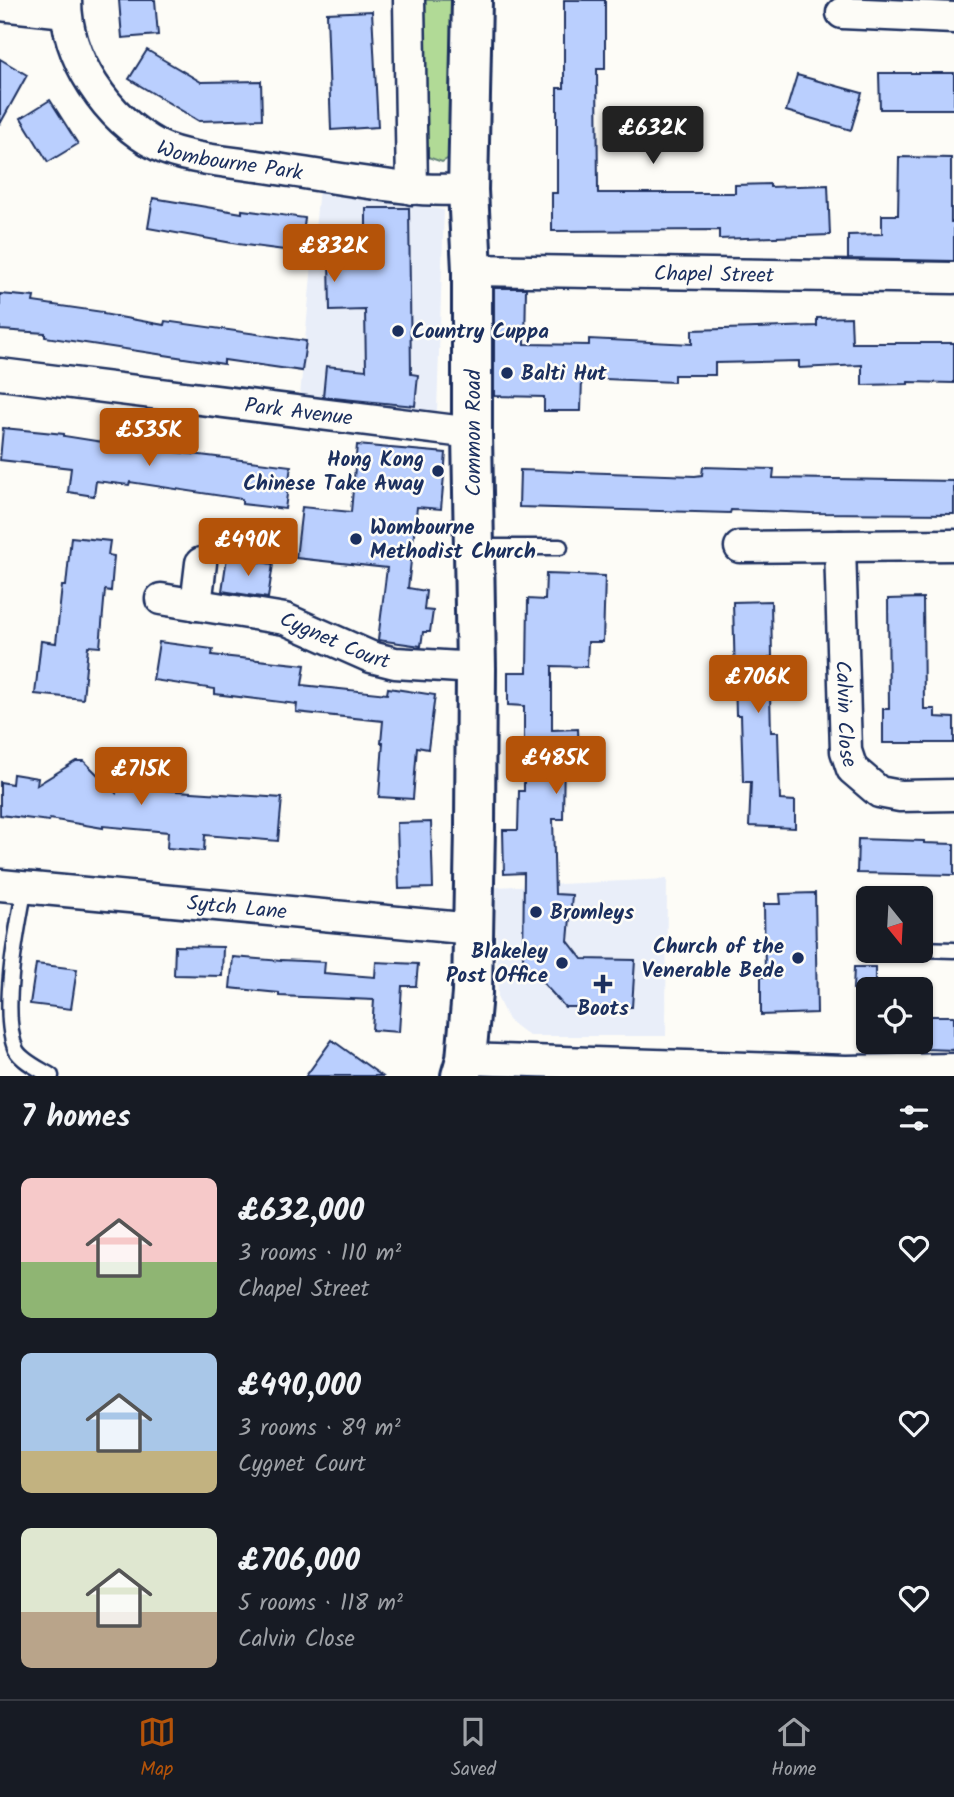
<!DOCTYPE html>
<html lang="en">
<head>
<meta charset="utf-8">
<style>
  :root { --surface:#171b24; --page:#242831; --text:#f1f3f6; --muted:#9ea1a6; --line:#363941; --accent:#b45309 }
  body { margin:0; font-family:Kalam,sans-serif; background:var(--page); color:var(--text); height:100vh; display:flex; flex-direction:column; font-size:26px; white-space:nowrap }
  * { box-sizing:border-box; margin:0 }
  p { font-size:23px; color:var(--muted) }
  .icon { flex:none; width:38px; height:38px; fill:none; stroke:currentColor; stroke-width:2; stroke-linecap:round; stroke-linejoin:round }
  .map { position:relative; height:1076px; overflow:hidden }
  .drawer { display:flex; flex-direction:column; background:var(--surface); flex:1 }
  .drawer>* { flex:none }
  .needle { width:46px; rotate:162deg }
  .buttons { position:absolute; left:856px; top:886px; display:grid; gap:14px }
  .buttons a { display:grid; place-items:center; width:77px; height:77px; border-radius:10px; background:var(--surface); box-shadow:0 2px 5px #0004; font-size:35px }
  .price { position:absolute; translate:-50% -60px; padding:0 16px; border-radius:7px; background:var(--accent); color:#fff; font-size:23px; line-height:46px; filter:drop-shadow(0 2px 4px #0008) }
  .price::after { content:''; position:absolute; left:50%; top:42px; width:21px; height:16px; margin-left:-10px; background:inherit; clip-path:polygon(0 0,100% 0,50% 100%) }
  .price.selected { background:#222; color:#fff }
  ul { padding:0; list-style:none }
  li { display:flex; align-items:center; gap:21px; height:175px; padding:0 21px }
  li span { display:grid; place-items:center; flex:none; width:196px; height:140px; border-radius:10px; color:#555 }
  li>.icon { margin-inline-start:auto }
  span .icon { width:84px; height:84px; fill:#fffc; stroke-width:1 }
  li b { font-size:30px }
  h2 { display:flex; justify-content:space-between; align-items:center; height:84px; padding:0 21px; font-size:30px }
  .menu { display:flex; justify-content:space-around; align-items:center; height:98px; border-top:2px solid var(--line); background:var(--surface); font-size:19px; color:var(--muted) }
  .menu a { display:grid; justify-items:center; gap:4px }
  .menu .selected { color:var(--accent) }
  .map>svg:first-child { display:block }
  .built { fill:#e9eef9 }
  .green { fill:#b1da96; stroke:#66847a; stroke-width:2 }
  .building { fill:#bacffe; stroke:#1b2f5e; stroke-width:2 }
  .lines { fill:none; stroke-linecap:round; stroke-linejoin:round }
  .lane-casing { stroke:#1b2f5e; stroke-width:19 }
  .street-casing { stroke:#1b2f5e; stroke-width:35 }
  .secondary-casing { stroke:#1b2f5e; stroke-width:44 }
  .lane { stroke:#fdfcf7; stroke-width:14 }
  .street { stroke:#fdfcf7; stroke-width:30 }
  .secondary { stroke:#fdfcf7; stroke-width:38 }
  .poi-dot { fill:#1b2f5e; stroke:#fdfcf7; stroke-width:2.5 }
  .labels { text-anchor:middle; stroke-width:5; stroke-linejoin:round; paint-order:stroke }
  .street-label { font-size:21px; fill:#1b2f5e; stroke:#fdfcf7 }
  .poi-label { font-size:21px; font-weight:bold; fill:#1b2f5e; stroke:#fdfcf7; text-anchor:start }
</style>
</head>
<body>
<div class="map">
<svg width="954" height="1076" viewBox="0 0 954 1076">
  <rect width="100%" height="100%" fill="#fdfcf7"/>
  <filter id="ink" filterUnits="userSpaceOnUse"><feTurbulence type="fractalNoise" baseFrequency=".0143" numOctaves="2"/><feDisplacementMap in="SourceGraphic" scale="14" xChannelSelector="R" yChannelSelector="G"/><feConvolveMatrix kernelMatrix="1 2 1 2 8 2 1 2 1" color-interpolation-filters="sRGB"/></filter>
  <g filter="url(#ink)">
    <g class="built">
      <polygon points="319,187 444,210 437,411 300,396"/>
      <polygon points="667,879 666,1036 529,1036 508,1020 498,999 495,887"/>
    </g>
    <polygon class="green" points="424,0 454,0 454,155 442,162 428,157"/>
    <g class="building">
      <polygon points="119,0 155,0 158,35 122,38"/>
      <polygon points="564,0 605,0 605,69 597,69 598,193 735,193 735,185 770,184 770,187 828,185 830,235 719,239 719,230 552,231 552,193 557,193 557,88 564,88"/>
      <polygon points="372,11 378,127 331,130 327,13"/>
      <polygon points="147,50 201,82 261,81 262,119 199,121 129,79"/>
      <polygon points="0,59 27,75 0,124"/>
      <polygon points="879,73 954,73 954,109 880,109"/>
      <polygon points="797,75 862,93 851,130 786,111"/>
      <polygon points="50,100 78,144 48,162 21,118"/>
      <polygon points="899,157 951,158 951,222 954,222 954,261 848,259 848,235 882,234 882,215 898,215"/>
      <polygon points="153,198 242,213 242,210 305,218 303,234 366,233 366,208 409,208 411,374 418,375 415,406 323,397 326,366 366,370 365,310 330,311 329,258 322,258 322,255 238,244 148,228"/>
      <polygon points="494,288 526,288 525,344 589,345 589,339 692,344 692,330 817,326 817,318 851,317 852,343 954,343 954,383 908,382 908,384 862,385 862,365 799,368 799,361 715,363 715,375 674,375 674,382 582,378 581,411 544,411 544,397 494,396"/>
      <polygon points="0,294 34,297 33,302 103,312 103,314 164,325 165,321 306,341 302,371 224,360 224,364 45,337 45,333 0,330"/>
      <polygon points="3,428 64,434 64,436 134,447 291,466 285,509 242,504 242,499 130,482 129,485 96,481 94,496 68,492 71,468 0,460"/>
      <polygon points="357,445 446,453 441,509 417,507 408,588 426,591 424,610 433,611 430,632 423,632 421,646 378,640 387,568 296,558 302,507 351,512"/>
      <polygon points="703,467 774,469 773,478 954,481 954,514 811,513 731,510 730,513 519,507 520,470 695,476 702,475"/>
      <polygon points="71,537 110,541 108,555 114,556 111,591 105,590 100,647 88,646 83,699 35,694 41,641 56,643 62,586 66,586"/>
      <polygon points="227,557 273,564 268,598 222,591"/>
      <polygon points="546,574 605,576 603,642 588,642 587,667 552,666 552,730 578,729 579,754 564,754 563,819 553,819 555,894 572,895 568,941 582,959 635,960 632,1007 565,1007 523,961 524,873 504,874 503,830 518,830 519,791 524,791 524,706 508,705 508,672 527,672 528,599 545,600"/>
      <polygon points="923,598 924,709 935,709 935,717 954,718 954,743 883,743 883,709 889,709 888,599"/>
      <polygon points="771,601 772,657 769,657 771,732 778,732 780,800 795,801 795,828 749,826 751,782 743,782 741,715 736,715 733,602"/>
      <polygon points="159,642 213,649 212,655 305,665 302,685 387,694 388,688 435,695 428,749 417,747 413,799 379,797 383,743 381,743 383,721 296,712 297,704 215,694 215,689 153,680"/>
      <polygon points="76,761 84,761 116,793 119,769 141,771 141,778 162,781 162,790 282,798 278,841 205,835 204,851 167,848 168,832 103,826 103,828 50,819 49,821 0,815 0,782 12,784 13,774 38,778 37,785"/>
      <polygon points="431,822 433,888 399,889 397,823"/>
      <polygon points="858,839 924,841 924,843 954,844 954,875 857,873"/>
      <polygon points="815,893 817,1013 761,1015 761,977 765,977 764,904 781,904 780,894"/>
      <polygon points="175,946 223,947 222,976 174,975"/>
      <polygon points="233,957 281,961 281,960 325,962 324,973 375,977 376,962 418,964 416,986 402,986 399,1032 372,1030 374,1000 279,996 279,993 230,988"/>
      <polygon points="36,964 77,969 71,1009 30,1004"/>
      <polygon points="854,967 875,967 875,989 853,989"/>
      <polygon points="925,1016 954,1016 954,1050 925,1049"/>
      <polygon points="332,1040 382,1076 306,1076"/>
    </g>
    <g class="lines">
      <defs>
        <g id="lane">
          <polyline points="475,547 560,547"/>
          <path d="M 25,887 C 17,929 0,1013 16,1050 C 22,1061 40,1069 51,1076"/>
          <polyline points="920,949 954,950"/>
        </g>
        <g id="street">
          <path id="s1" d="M 66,0 C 66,58 107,119 159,146 C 182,158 230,162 257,166 C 308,173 359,183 410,188 C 429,191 449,189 468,190"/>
          <polyline points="409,0 412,189"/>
          <polyline points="0,5 66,12"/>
          <polyline points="842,13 954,18"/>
          <path id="s2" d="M 472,270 L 954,278"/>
          <path id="s3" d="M 0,374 L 472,433"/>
          <path id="s4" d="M 840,546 L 846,751 L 852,769 L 879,792 L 900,796 L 954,795"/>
          <polyline points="740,547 954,545"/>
          <path id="s5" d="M 161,599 L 285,619 L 371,657 L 395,663 L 476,668"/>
          <polyline points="196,605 201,563"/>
          <path id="s6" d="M 0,885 L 473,929"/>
          <polyline points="466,1059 846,1071 954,1069"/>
        </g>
        <polyline id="secondary" points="461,1076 466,1059 472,993 475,827 476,668 472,433 472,270 468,190 472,0"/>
      </defs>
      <use href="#lane" class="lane-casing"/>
      <use href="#street" class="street-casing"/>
      <use href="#secondary" class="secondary-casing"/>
      <use href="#lane" class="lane"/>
      <use href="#street" class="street"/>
      <use href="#secondary" class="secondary"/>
    </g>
  </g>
  <g class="poi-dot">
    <circle cx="398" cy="331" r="7"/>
    <circle cx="507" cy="373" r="7"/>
    <circle cx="438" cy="471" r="7"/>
    <circle cx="356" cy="539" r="7"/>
    <circle cx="536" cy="912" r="7"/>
    <circle cx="798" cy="958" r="7"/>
    <circle cx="562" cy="963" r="7"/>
    <path d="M599.5 973.5h7v7h7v7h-7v7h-7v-7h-7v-7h7z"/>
  </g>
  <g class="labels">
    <g class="street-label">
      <text dy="7" stroke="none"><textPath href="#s1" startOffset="254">Wombourne Park</textPath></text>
      <text dy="7" stroke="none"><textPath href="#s2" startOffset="242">Chapel Street</textPath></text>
      <text dy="7" stroke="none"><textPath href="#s3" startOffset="301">Park Avenue</textPath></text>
      <text transform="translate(473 433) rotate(-90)" y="7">Common Road</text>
      <text dy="7" stroke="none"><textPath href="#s5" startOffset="180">Cygnet Court</textPath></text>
      <text dy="7" stroke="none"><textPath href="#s4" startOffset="168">Calvin Close</textPath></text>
      <text dy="7" stroke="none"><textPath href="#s6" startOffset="238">Sytch Lane</textPath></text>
    </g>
    <g class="poi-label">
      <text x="412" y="338">Country Cuppa</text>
      <text x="521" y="380">Balti Hut</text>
      <text x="424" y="466" text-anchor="end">Hong Kong<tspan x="424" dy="24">Chinese Take Away</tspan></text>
      <text x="370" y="534">Wombourne<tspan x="370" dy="24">Methodist Church</tspan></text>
      <text x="550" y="919">Bromleys</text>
      <text x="784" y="953" text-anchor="end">Church of the<tspan x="784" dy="24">Venerable Bede</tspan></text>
      <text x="548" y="958" text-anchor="end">Blakeley<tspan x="548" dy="24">Post Office</tspan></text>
      <text x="603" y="1015" text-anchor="middle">Boots</text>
    </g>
  </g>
</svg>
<div class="buttons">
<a><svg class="needle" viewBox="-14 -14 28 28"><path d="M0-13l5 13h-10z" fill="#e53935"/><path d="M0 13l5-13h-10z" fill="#9ea1a6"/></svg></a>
<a><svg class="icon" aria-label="locate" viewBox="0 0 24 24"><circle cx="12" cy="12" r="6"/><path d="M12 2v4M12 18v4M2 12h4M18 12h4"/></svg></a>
</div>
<b class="price selected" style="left:653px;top:166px">£632K</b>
<b class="price" style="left:334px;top:284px">£832K</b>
<b class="price" style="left:149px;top:468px">£535K</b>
<b class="price" style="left:248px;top:578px">£490K</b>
<b class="price" style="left:758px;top:715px">£706K</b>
<b class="price" style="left:556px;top:796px">£485K</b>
<b class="price" style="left:141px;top:807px">£715K</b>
</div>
<section class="drawer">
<h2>7 homes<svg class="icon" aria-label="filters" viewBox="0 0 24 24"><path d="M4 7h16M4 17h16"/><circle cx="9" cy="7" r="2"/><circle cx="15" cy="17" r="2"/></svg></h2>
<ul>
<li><span style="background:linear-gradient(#f6c9c9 60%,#8fb573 0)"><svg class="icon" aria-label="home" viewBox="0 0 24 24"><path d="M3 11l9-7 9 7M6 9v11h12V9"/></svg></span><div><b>£632,000</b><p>3 rooms · 110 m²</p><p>Chapel Street</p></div><svg class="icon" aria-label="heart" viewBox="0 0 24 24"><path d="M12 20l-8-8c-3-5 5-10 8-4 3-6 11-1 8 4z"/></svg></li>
<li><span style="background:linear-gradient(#a9c7e8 70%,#c2b280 0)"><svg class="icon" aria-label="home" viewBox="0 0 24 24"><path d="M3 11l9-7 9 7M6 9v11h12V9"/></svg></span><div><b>£490,000</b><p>3 rooms · 89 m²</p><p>Cygnet Court</p></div><svg class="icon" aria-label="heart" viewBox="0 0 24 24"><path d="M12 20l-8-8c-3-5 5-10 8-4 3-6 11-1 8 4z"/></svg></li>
<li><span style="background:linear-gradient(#dfe7d0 60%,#b9a48a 0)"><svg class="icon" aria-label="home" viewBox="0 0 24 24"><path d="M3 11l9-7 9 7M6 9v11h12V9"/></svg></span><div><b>£706,000</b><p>5 rooms · 118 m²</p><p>Calvin Close</p></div><svg class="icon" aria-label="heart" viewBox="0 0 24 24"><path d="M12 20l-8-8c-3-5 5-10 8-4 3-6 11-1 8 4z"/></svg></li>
</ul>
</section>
<nav class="menu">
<a class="selected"><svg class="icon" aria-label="map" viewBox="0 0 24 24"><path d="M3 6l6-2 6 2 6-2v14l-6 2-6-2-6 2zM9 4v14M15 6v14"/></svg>Map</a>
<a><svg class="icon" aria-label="saved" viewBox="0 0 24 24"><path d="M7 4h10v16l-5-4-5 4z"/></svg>Saved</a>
<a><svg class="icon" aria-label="home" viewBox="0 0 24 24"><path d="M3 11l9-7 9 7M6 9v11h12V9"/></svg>Home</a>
</nav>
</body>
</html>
